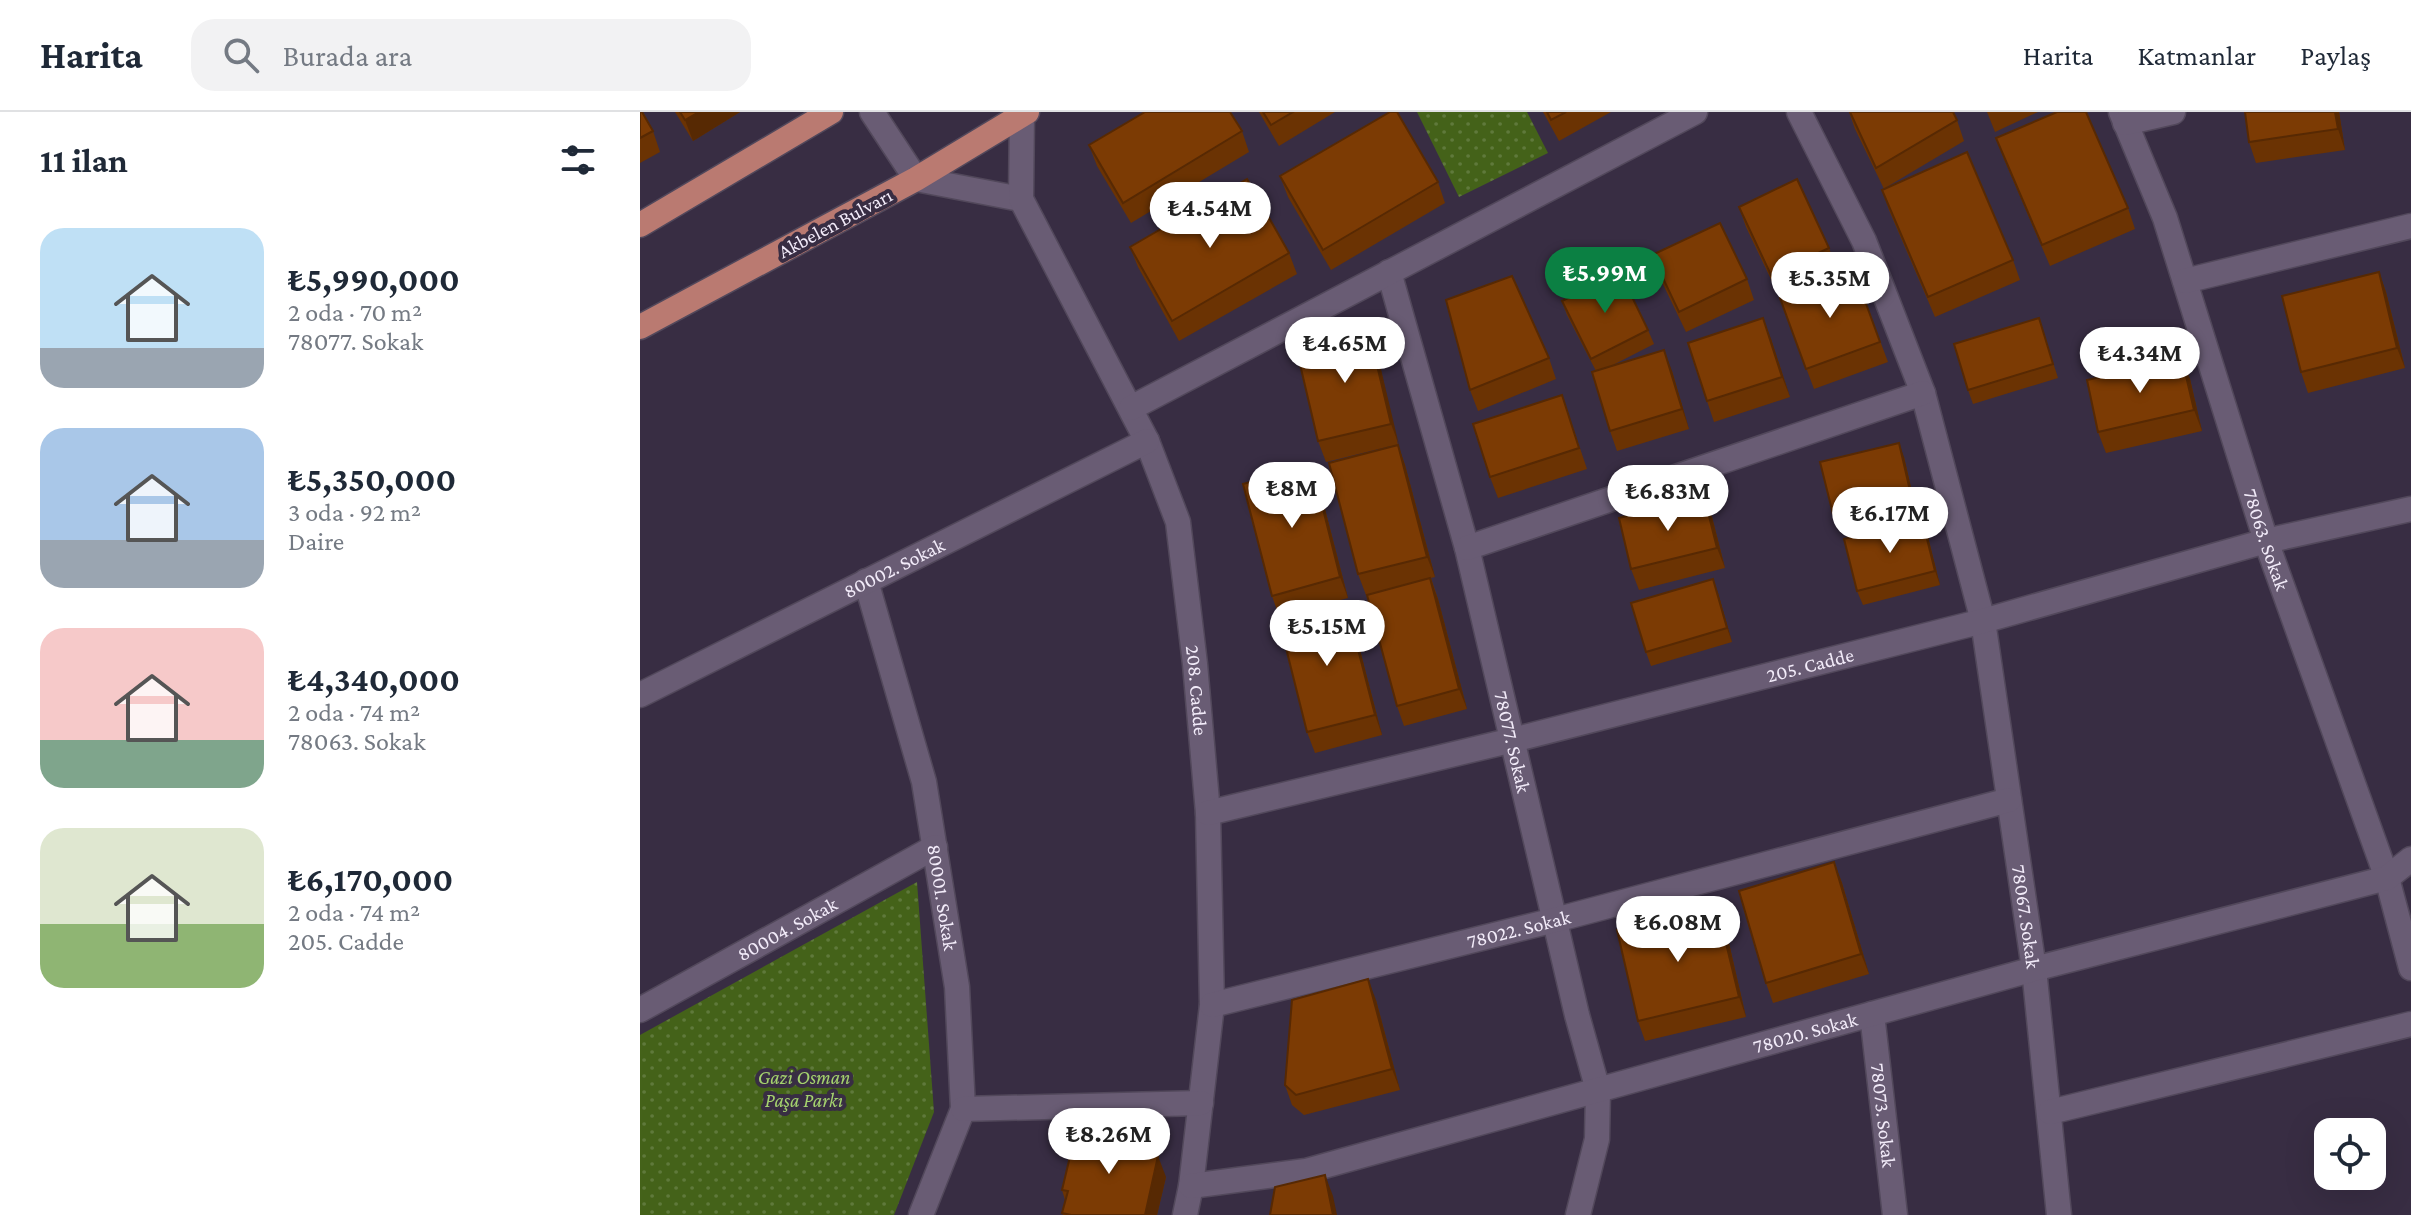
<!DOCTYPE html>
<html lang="tr">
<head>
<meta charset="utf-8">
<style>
  :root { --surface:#fff; --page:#f2f2f3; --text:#1f2937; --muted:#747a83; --line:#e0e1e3; --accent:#0b8043 }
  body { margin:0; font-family:"Crimson Pro",serif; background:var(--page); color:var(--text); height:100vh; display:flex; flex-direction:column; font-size:30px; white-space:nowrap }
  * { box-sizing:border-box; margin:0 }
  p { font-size:26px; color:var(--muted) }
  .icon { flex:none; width:44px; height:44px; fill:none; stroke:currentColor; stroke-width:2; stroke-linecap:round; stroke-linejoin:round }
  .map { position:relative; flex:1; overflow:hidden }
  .sheet { display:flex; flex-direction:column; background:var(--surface); width:640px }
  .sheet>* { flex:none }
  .tools { position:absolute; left:1674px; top:1006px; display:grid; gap:16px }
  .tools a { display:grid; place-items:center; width:72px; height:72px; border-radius:16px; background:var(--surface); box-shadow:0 8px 32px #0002; font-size:40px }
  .price { position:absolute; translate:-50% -68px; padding:0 18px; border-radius:28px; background:#fff; color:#222; font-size:26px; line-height:52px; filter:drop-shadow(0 2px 4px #0008) }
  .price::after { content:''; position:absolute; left:50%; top:48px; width:24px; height:18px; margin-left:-12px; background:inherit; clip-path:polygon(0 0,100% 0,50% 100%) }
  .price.active { background:var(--accent); color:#fff }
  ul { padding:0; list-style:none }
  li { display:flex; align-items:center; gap:24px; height:200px; padding:0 40px }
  li span { display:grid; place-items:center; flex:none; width:224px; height:160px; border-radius:24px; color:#555 }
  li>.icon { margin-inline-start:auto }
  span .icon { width:96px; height:96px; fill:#fffc; stroke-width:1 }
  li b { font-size:34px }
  h2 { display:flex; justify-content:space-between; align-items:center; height:96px; padding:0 40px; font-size:34px }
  header { display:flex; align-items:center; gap:48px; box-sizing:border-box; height:112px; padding:0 40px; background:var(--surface); border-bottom:2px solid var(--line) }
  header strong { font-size:38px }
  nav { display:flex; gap:44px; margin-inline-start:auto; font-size:28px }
  .search { width:560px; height:72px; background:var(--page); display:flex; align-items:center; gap:20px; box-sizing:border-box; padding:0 28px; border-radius:24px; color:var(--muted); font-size:30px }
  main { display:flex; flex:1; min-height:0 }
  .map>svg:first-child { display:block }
  .grass { fill:url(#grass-dots) }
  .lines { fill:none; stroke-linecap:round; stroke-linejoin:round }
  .minor-casing { stroke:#52485b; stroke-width:27 }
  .major-casing { stroke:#52485b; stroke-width:27 }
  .minor { stroke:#695c74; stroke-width:24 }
  .major { stroke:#ba7a71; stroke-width:24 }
  .wall { fill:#6b3303 }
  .shaded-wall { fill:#572903 }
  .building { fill:#7c3b04; stroke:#572903; stroke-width:2 }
  .labels { text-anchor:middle; stroke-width:8; stroke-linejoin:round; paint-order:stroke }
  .street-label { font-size:20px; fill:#f2ebf9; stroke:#382d43 }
  .park-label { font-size:20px; font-style:italic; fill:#a4d26e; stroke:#382d43 }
</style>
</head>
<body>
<header>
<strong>Harita</strong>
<div class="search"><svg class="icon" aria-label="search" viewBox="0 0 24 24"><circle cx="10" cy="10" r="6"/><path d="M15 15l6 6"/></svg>Burada ara</div>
<nav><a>Harita</a><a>Katmanlar</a><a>Paylaş</a></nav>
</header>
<main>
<section class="sheet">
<h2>11 ilan<svg class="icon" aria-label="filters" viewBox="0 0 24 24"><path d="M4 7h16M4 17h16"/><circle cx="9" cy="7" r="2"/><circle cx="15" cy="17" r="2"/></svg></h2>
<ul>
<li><span style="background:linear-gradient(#bfe0f5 75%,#9aa5b1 0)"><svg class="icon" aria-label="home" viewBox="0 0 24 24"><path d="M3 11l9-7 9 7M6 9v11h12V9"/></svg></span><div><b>₺5,990,000</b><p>2 oda · 70 m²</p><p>78077. Sokak</p></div></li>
<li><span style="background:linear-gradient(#a9c7e8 70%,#9aa5b1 0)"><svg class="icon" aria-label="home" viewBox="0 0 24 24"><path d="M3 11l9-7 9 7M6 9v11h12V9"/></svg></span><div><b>₺5,350,000</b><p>3 oda · 92 m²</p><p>Daire</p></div></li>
<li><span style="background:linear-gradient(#f6c9c9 70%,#7fa58c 0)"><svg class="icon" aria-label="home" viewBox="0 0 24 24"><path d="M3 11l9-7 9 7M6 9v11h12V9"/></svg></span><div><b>₺4,340,000</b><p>2 oda · 74 m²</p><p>78063. Sokak</p></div></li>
<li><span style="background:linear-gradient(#dfe7d0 60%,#8fb573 0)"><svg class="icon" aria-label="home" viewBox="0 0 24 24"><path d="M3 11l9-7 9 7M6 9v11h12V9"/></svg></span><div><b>₺6,170,000</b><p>2 oda · 74 m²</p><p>205. Cadde</p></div></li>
</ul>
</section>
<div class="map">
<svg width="1771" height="1103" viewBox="0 0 1771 1103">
  <defs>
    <pattern id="grass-dots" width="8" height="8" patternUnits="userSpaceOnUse" patternTransform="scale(2)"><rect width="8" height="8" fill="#446219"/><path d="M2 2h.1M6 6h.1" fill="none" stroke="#5f793b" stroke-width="1.8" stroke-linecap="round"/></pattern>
  </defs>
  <rect width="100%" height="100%" fill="#382d43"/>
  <g class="grass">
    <polygon points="777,0 887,0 908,41 819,85"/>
    <polygon points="277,770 294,1000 254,1103 0,1103 0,923"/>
  </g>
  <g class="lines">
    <defs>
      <g id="minor">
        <polyline points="232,0 276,67 381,87"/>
        <path id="s1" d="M 382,0 L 381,87 L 507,329 L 538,410 L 555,552 L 568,701 L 572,893 L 551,1074 L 545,1103"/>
        <path id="s2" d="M 1159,0 L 1224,129 L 1283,281 L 1343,509 L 1394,857 L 1419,1103"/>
        <path id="s3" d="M 1481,0 L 1525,106 L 1626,429 L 1747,766 L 1771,856"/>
        <polyline points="1485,11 1533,0"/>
        <path id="s4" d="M 749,160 L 827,436 L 937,903 L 958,978 L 957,1027 L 938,1103"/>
        <polyline points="1545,169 1771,114"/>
        <polyline points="491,296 1055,0"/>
        <polyline points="827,436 1283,281"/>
        <path id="s5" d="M 226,469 L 284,670 L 317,875 L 323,997 L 281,1103"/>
        <path id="s6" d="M 0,583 L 507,329"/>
        <path id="s7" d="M 568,701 L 873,628 L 1343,509 L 1626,429 L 1771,397"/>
        <path id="s8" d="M 572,893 L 915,808 L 1369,688"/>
        <path id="s9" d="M 0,898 L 295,735"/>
        <path id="s10" d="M 1232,902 L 1255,1103"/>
        <polyline points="323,997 561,991"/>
        <polyline points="1410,1000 1771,912"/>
        <path id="s11" d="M 551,1074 L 666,1059 L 1394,857 L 1747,766 L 1771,747"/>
      </g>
      <g id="major">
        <polyline points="0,113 191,0"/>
        <polyline points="0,215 276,67 387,0"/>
      </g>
    </defs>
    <use href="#minor" class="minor-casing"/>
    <use href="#major" class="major-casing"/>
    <use href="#minor" class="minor"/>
    <use href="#major" class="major"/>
  </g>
  <g class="wall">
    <polygon points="0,0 13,19 20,40 0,51"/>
    <polygon points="35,0 100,0 53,29"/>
    <polygon points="619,0 695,0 639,34"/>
    <polygon points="903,0 971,0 919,29"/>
    <polygon points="1209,0 1317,8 1324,29 1245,76 1373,148 1380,168 1295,205 1249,98 1242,78 1244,77 1215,17"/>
    <polygon points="1347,0 1398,0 1355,20"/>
    <polygon points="1699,0 1705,38 1616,51 1609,30"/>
    <polygon points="602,19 609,40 491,111 457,54 449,33"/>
    <polygon points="1356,26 1488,96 1495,117 1410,154 1364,47"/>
    <polygon points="640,64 798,70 805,91 691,158 648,85"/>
    <polygon points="1099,95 1189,136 1197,157 1139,184 1106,115"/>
    <polygon points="490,135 649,141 657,162 539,229 498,155"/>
    <polygon points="1012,143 1107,167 1114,188 1046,220 1019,164"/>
    <polygon points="1214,159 1248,250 1174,277 1140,186"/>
    <polygon points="1739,160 1746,180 1765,256 1668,281 1661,260"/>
    <polygon points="922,189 1008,218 1014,232 967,256 1032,259 1049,317 977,339 970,319 956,259 927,203"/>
    <polygon points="1399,206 1418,266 1333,292 1328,278"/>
    <polygon points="1131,227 1150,285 1074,310 1067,289"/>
    <polygon points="734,228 758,333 765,353 795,465 791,466 798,487 827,597 764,614 757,594 763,474 726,483 718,462 751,334 686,350 678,329"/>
    <polygon points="909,246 916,267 838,299 830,278"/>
    <polygon points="1550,267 1562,319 1466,341 1458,320"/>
    <polygon points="922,283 947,357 858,386 850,365"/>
    <polygon points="1264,345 1276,397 1198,417 1193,402"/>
    <polygon points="672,353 679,374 708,486 639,504 632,484"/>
    <polygon points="1072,405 1085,456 999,478 991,457"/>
    <polygon points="1282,407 1287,421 1300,473 1223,493 1217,479"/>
    <polygon points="1078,481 1092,530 1011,554 1006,540"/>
    <polygon points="706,491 713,511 742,623 675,641 667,620"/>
    <polygon points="1194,750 1202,771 1229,862 1133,891 1126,871"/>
    <polygon points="1085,814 1106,905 1005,929 998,909"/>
    <polygon points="736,888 760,978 664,1003 652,993 645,973"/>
    <polygon points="526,1065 517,1103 423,1103 422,1101 425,1088 422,1078"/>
  </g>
  <g class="shaded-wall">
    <polygon points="59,0 100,0 53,29 45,8"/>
    <polygon points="1695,0 1699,0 1705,38 1698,17"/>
    <polygon points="1739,160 1746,180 1765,256 1757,236"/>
    <polygon points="1123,206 1131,227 1150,285 1142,265"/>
    <polygon points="726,207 734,228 759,333 751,312"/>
    <polygon points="1024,238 1032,259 1049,317 1042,297"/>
    <polygon points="1542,247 1550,267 1562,319 1554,298"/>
    <polygon points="1259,331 1264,345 1276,397 1271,383"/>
    <polygon points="758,333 765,353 795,465 787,445"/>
    <polygon points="672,353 679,374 708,486 700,465"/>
    <polygon points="1064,384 1072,405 1085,456 1077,436"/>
    <polygon points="1282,407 1287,421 1300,473 1295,459"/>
    <polygon points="790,466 798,487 827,597 819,577"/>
    <polygon points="1073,467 1078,481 1092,530 1087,516"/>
    <polygon points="706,491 713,511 742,623 735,603"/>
    <polygon points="1194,750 1202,771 1229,862 1221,842"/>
    <polygon points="1077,794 1085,814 1106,905 1099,885"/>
    <polygon points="728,867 736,888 760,978 752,957"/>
    <polygon points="518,1044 526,1065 517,1103 505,1103"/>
    <polygon points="685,1063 693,1084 697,1103 693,1103"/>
  </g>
  <g class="building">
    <polygon points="0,0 2,0 13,19 0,26"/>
    <polygon points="40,0 59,0 45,8"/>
    <polygon points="505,0 590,0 602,19 483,91 449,33"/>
    <polygon points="623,0 653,0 631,13"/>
    <polygon points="750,0 757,0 798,70 683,138 640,64"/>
    <polygon points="907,0 926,0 911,8"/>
    <polygon points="1210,0 1313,0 1317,8 1236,56"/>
    <polygon points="1417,0 1446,0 1488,96 1402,133 1356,26"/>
    <polygon points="1605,0 1695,0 1698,17 1609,30"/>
    <polygon points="1327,40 1373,148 1288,185 1242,78"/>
    <polygon points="607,67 649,141 532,209 490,135"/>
    <polygon points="1157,67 1189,136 1131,163 1099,95"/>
    <polygon points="1080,111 1107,167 1039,200 1012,143"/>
    <polygon points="1214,159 1240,230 1166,257 1140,186"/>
    <polygon points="980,160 1008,218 951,247 922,189"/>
    <polygon points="1739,160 1757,236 1661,260 1642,184"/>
    <polygon points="872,164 909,246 830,278 806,188"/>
    <polygon points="1123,206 1142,265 1067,289 1048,231"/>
    <polygon points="1399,206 1413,252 1328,278 1314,232"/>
    <polygon points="726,207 751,312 678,329 659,248"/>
    <polygon points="1024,238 1042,297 970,319 952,260"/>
    <polygon points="1542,247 1554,298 1458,320 1447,268"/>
    <polygon points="922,283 939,336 850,365 833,312"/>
    <polygon points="1259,331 1271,383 1193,402 1180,350"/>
    <polygon points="758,333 787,445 718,462 689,351"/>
    <polygon points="672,353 700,465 632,484 603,372"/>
    <polygon points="1064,384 1077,436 991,457 979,406"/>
    <polygon points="1282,407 1295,459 1217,479 1204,427"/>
    <polygon points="790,466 819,577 757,594 727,483"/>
    <polygon points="1073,467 1087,516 1006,540 991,491"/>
    <polygon points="706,491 735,603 667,620 639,508"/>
    <polygon points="1194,750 1221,842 1126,871 1099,779"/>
    <polygon points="1077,794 1099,885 998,909 977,818"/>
    <polygon points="728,867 752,957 656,983 645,973 652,888"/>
    <polygon points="445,1015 509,1031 518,1044 505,1103 431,1103 422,1101 428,1079 422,1078 433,1032 440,1034"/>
    <polygon points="685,1063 693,1103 630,1103 635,1075"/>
  </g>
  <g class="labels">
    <g class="street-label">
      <text transform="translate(195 111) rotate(-28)" y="7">Akbelen Bulvarı</text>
      <text dy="7" stroke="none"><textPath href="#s3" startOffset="452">78063. Sokak</textPath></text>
      <text dy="7" stroke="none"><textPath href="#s6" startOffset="284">80002. Sokak</textPath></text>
      <text dy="7" stroke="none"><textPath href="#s7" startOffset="620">205. Cadde</textPath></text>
      <text dy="7" stroke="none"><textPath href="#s1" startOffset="616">208. Cadde</textPath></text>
      <text dy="7" stroke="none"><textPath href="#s4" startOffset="486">78077. Sokak</textPath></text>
      <text dy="7" stroke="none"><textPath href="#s5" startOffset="326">80001. Sokak</textPath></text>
      <text dy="7" stroke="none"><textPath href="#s2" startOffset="842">78067. Sokak</textPath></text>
      <text dy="7" stroke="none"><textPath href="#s8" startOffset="316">78022. Sokak</textPath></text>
      <text dy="7" stroke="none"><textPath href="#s9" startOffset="168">80004. Sokak</textPath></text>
      <text dy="7" stroke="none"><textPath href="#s11" startOffset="634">78020. Sokak</textPath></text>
      <text dy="7" stroke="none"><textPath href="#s10" startOffset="102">78073. Sokak</textPath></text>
    </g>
    <g class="park-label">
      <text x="164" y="972">Gazi Osman<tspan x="164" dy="23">Paşa Parkı</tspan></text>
    </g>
  </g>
</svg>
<div class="tools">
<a><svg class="icon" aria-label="locate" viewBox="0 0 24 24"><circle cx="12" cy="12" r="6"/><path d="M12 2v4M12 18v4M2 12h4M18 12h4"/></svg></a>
</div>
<b class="price" style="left:570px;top:138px">₺4.54M</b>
<b class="price active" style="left:965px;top:203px">₺5.99M</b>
<b class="price" style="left:1190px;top:208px">₺5.35M</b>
<b class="price" style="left:705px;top:273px">₺4.65M</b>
<b class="price" style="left:1500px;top:283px">₺4.34M</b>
<b class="price" style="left:652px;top:418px">₺8M</b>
<b class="price" style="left:1028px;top:421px">₺6.83M</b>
<b class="price" style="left:1250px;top:443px">₺6.17M</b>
<b class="price" style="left:687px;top:556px">₺5.15M</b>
<b class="price" style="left:1038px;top:852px">₺6.08M</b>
<b class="price" style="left:469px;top:1064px">₺8.26M</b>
</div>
</main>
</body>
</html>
